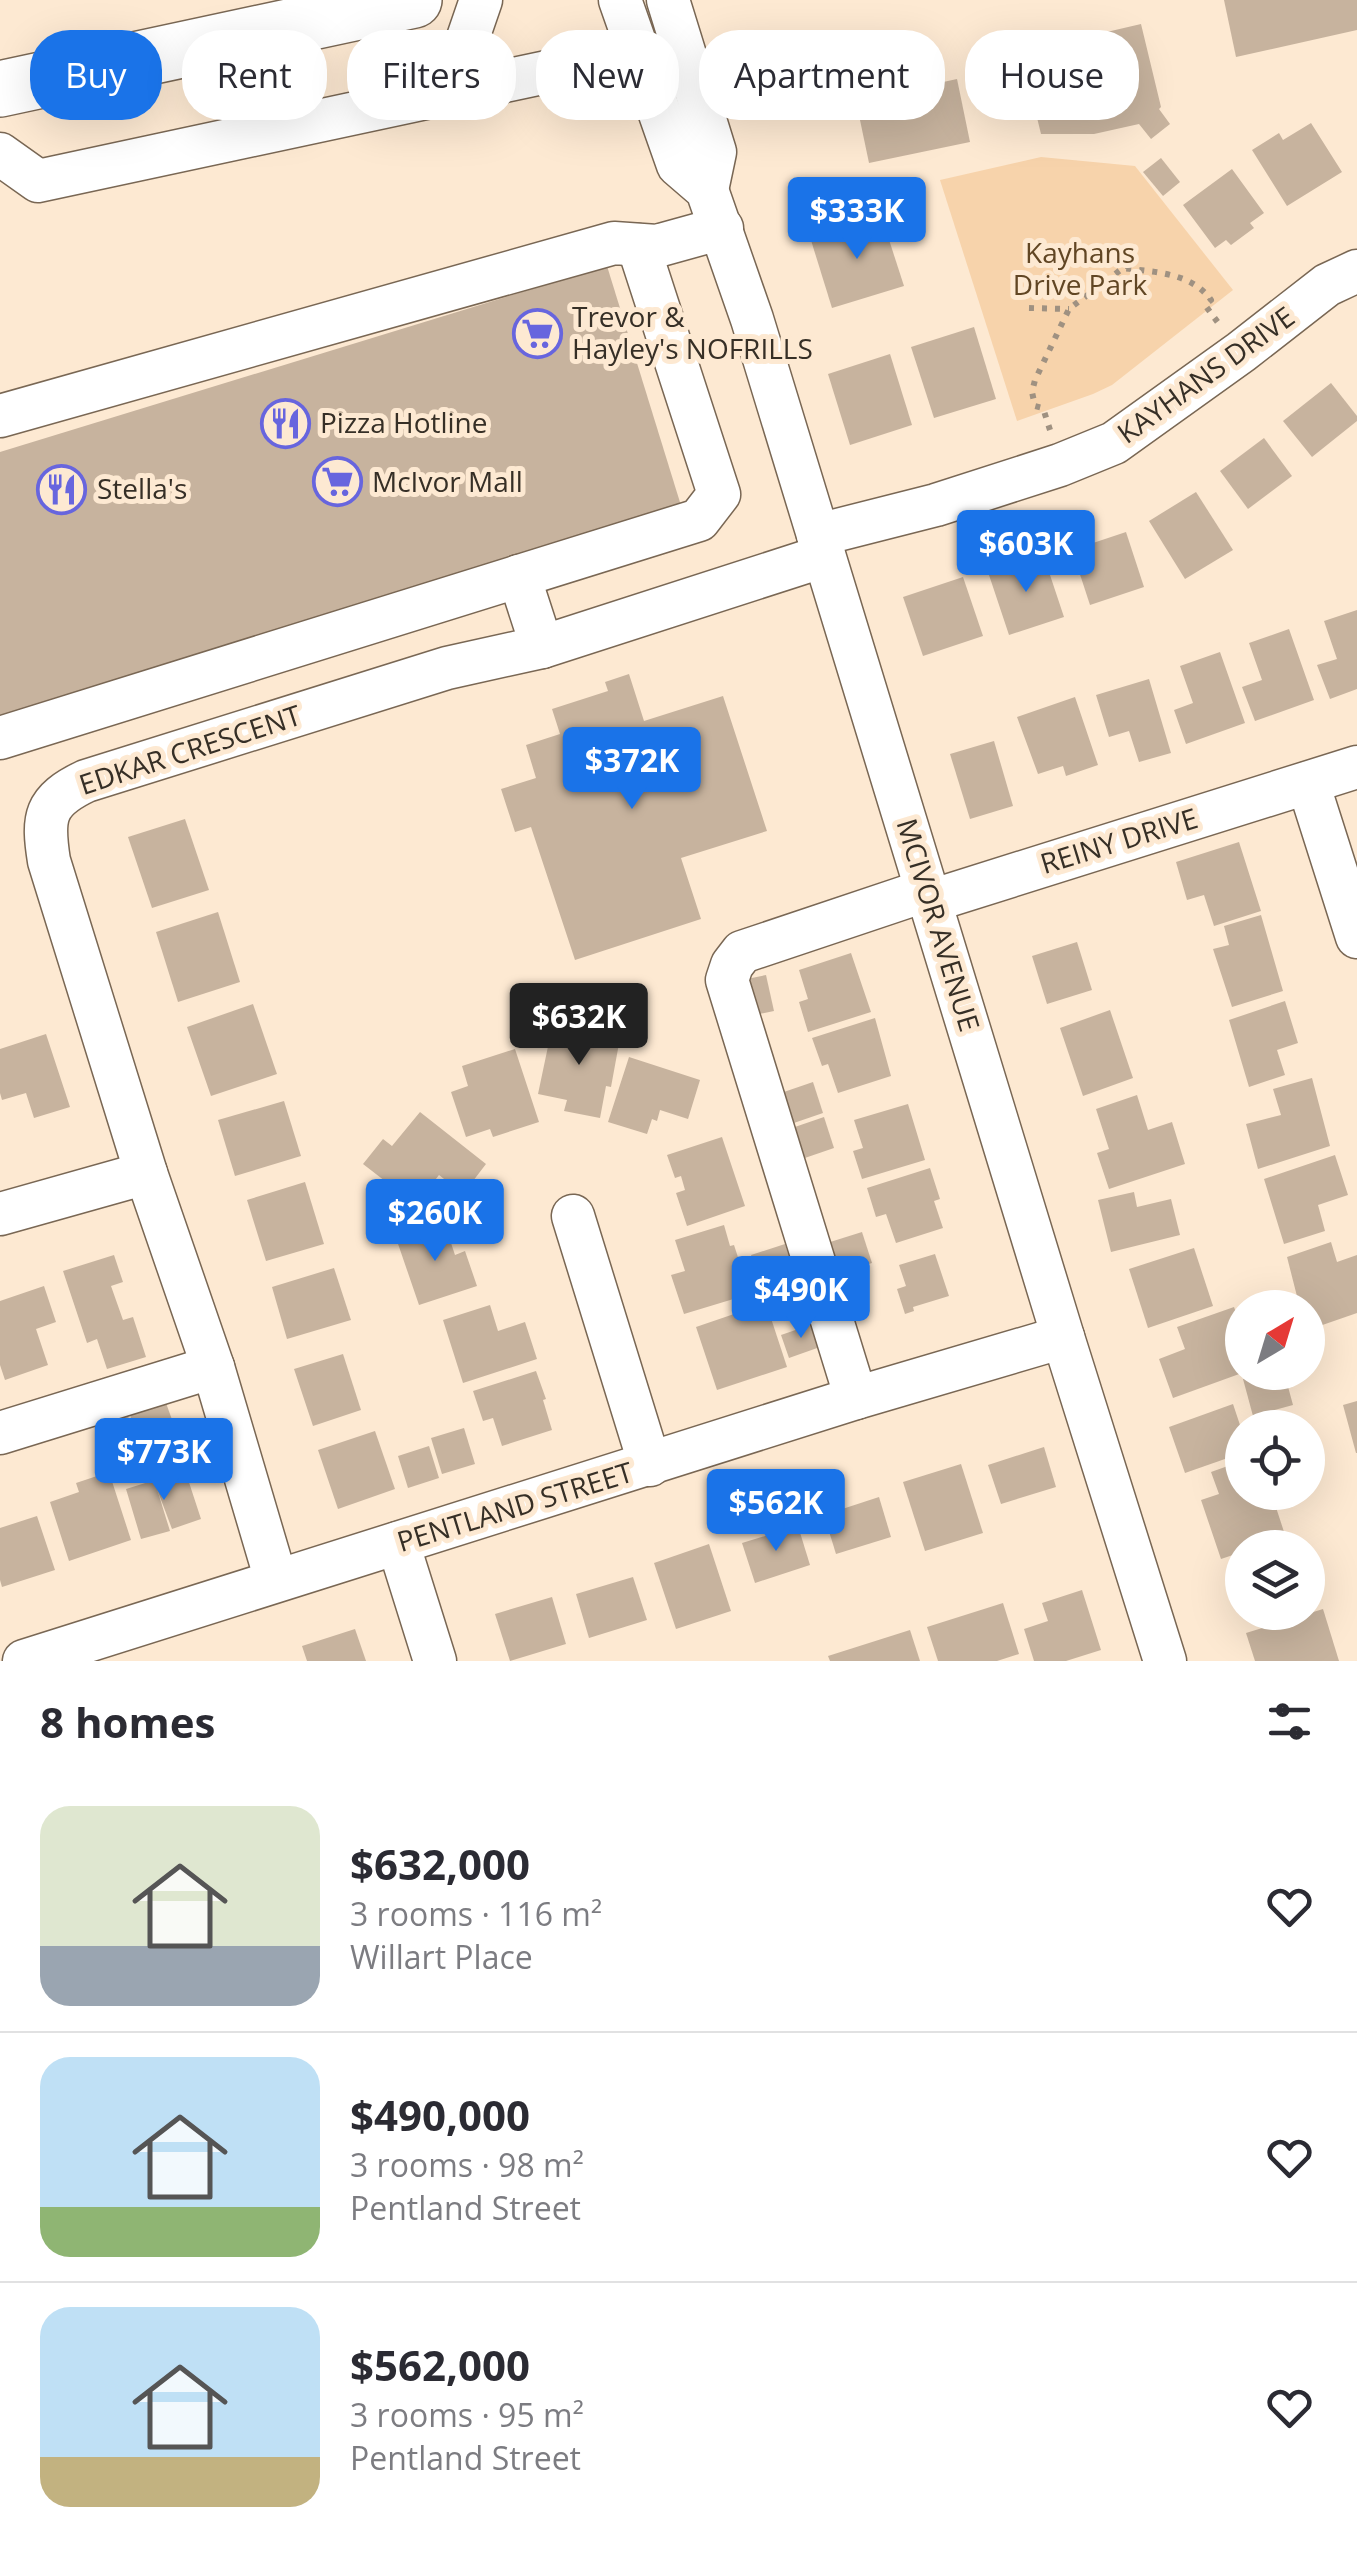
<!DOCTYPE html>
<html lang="en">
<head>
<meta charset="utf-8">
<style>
  :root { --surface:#fff; --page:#f7f7f7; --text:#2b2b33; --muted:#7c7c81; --line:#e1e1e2; --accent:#1a73e8 }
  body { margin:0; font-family:"Open Sans",sans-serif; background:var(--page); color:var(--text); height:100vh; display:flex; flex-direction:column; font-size:38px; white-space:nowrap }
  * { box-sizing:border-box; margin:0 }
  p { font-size:32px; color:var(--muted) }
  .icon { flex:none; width:55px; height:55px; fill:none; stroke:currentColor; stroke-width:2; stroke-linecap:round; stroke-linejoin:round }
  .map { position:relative; height:1661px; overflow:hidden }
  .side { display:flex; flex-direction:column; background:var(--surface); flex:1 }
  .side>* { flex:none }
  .guide { position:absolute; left:30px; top:30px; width:1298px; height:90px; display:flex; gap:20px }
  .needle { width:65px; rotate:38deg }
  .buttons { position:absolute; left:1225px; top:1290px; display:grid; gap:20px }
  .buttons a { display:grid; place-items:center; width:100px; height:100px; border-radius:50%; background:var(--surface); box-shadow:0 10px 40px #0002; font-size:50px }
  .price { position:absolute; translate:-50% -85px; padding:0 22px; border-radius:10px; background:var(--accent); color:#fff; font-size:32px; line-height:65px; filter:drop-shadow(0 2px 5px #0008) }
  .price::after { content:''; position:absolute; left:50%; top:60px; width:30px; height:22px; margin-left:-15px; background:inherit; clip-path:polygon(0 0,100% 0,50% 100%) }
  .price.on { background:#222; color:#fff }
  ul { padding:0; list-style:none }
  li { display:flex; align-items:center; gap:30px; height:250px; padding:0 40px }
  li+li { border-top:2px solid var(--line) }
  li span { display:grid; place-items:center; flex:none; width:280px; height:200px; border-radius:30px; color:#555 }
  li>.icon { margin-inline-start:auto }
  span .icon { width:120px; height:120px; fill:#fffc; stroke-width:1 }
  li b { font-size:42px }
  h2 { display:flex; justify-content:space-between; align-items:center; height:120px; padding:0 40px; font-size:42px }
  .pill { padding:0 35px; border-radius:40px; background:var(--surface); box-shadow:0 10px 40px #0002; font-size:35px; line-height:90px }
  .pill.on { background:var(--accent); color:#fff }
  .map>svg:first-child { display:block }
  .green { fill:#f7d3ab }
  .building { fill:#c7b39e }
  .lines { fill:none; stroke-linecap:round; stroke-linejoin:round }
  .minor-casing { stroke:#796754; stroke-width:45 }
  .major-casing { stroke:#796754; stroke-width:58 }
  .path { stroke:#9f9181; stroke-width:6; stroke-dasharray:5 8; stroke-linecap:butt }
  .minor { stroke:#fff; stroke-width:42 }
  .major { stroke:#fff; stroke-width:55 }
  .labels { text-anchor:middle; stroke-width:10; stroke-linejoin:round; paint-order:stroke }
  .park-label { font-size:28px; fill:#614624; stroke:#fde9d2 }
  .poi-label { font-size:28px; fill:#362f26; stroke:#fde9d2; text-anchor:start }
  .street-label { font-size:28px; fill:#362f26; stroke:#fde9d2 }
</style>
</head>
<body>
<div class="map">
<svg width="1357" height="1661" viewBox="0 0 1357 1661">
  <rect width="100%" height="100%" fill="#fde9d2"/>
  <polygon class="green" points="1041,157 1135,166 1233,290 1112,385 1093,394 1017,421 940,180"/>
  <g class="building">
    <polygon points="1224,0 1357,0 1357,30 1236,57"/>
    <polygon points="1141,24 1161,107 1159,109 1170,124 1151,139 1139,124 1094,134 1041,134 1021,52"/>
    <polygon points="957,79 970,142 869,163 856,101"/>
    <polygon points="1311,123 1342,172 1287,206 1252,150 1279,133 1283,140"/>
    <polygon points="1161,158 1180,182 1163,196 1143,172"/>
    <polygon points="1232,169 1264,213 1250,223 1254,228 1231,245 1226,240 1215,248 1183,205"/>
    <polygon points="881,215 904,286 832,308 810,237"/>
    <polygon points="607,266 683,512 0,722 0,452"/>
    <polygon points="974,327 996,399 934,418 911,347"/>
    <polygon points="890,354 912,425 850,445 828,374"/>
    <polygon points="1331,383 1357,416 1357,421 1312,457 1283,421"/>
    <polygon points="1264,438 1292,476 1248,509 1220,471"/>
    <polygon points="1196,492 1233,550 1185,579 1149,521"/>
    <polygon points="1126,532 1144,587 1090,605 1072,550"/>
    <polygon points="1043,554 1064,617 1009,635 988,572"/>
    <polygon points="963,577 983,636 923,656 903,597"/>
    <polygon points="1357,610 1357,689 1330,699 1317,665 1337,659 1324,621"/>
    <polygon points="1289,629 1314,700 1255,721 1242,687 1262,680 1249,643"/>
    <polygon points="1220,652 1245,723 1186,744 1174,710 1193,703 1180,666"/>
    <polygon points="629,674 644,721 723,696 767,831 681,858 701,919 575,960 531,827 515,832 501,789 536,778 526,745 560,734 552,709 608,691 605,682"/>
    <polygon points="1149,679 1171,753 1139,762 1129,731 1109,737 1096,695"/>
    <polygon points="1075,697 1098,765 1066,776 1063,766 1038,774 1017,717"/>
    <polygon points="994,741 1013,806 970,819 950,754"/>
    <polygon points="185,819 209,890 152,908 128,837"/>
    <polygon points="1239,842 1261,911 1214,926 1204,895 1187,900 1176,862"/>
    <polygon points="218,912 240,982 178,1002 156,932"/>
    <polygon points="1261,915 1283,991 1232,1007 1213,949 1229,945 1224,926"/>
    <polygon points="1077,942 1092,990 1047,1004 1032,956"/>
    <polygon points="851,953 871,1012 808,1032 799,1002 808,999 799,970"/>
    <polygon points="766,975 774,1011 750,1016 742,980"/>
    <polygon points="1285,1001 1298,1043 1277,1050 1285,1075 1249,1087 1229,1020"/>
    <polygon points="253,1004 277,1074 211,1096 187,1027"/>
    <polygon points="1110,1010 1133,1078 1083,1096 1060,1028"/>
    <polygon points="875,1018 891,1076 838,1093 828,1064 822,1066 812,1038"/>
    <polygon points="556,1020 581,1025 581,1030 620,1038 611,1087 606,1086 600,1118 564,1111 567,1100 538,1094 550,1037 553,1037"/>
    <polygon points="46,1034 70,1107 34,1118 26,1093 2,1100 0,1093 0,1049"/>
    <polygon points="515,1049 539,1122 493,1137 490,1129 466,1137 451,1092 468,1086 462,1066"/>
    <polygon points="629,1057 700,1080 688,1119 660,1110 657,1121 652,1119 647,1134 608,1122"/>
    <polygon points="1312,1078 1330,1146 1258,1169 1246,1124 1281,1115 1273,1089"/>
    <polygon points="813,1082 823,1113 788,1125 778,1094"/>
    <polygon points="1137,1095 1148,1130 1172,1122 1185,1164 1109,1189 1097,1153 1109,1149 1096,1109"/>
    <polygon points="284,1101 301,1156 235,1176 218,1120"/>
    <polygon points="908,1104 925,1160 862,1179 853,1151 863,1148 854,1120"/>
    <polygon points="420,1112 486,1164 463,1194 439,1175 416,1205 363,1164 383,1139 392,1146"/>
    <polygon points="824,1117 834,1148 799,1160 789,1129"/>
    <polygon points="722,1137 745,1206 687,1226 676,1193 685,1190 681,1176 675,1178 667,1155"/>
    <polygon points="1335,1155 1348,1195 1318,1205 1325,1231 1284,1244 1264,1179"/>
    <polygon points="930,1168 940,1199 934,1201 943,1228 896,1243 886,1214 876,1217 867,1188"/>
    <polygon points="305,1182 324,1244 266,1261 247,1200"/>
    <polygon points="1134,1192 1137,1207 1171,1199 1180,1235 1111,1252 1098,1200"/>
    <polygon points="444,1222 455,1255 465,1251 477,1286 419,1305 396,1238"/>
    <polygon points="724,1225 730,1246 734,1245 750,1294 684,1314 671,1275 685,1271 675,1240"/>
    <polygon points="862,1232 872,1263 837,1274 827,1243"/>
    <polygon points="1331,1242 1337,1262 1357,1255 1357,1313 1308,1330 1308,1308 1300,1308 1287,1257"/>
    <polygon points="785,1244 792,1266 759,1277 751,1255"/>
    <polygon points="1194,1248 1213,1306 1148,1328 1129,1269"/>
    <polygon points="935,1254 949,1296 913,1307 914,1311 905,1314 897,1289 906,1286 899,1265"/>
    <polygon points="114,1255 123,1282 111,1286 123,1320 133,1317 146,1357 107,1369 97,1339 87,1343 63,1271"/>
    <polygon points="334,1268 351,1320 287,1339 272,1287"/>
    <polygon points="44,1286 56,1322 36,1329 48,1365 5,1380 0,1365 0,1301"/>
    <polygon points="766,1303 787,1367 717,1390 696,1327"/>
    <polygon points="490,1305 498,1331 525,1322 537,1359 463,1383 443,1320"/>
    <polygon points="1234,1307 1242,1330 1242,1373 1173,1398 1159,1359 1185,1349 1177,1327"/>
    <polygon points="813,1324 820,1347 789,1358 781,1335"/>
    <polygon points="343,1354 361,1410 313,1426 294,1369"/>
    <polygon points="536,1371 546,1399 543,1400 552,1430 502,1446 493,1418 483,1421 473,1391"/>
    <polygon points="1269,1372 1284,1372 1293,1405 1253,1416 1243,1379"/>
    <polygon points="1357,1401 1357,1453 1356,1453 1343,1405"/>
    <polygon points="166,1403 179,1439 143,1452 130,1415"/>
    <polygon points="1233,1404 1242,1431 1242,1453 1185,1473 1169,1427"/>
    <polygon points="128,1416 139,1449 110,1458 99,1425"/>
    <polygon points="464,1428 475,1464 442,1474 431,1438"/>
    <polygon points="375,1431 395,1489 338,1509 318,1450"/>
    <polygon points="429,1446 439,1478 408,1488 398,1456"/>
    <polygon points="1044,1447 1056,1487 1001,1504 988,1465"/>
    <polygon points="1242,1461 1242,1492 1271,1492 1286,1538 1256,1548 1242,1548 1242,1552 1221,1559 1201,1500 1219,1494 1211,1472"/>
    <polygon points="183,1464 201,1519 172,1529 157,1489 170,1531 141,1539 126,1489 155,1480 153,1474"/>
    <polygon points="961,1464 983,1533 925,1551 903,1482"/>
    <polygon points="109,1472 131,1540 69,1561 50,1502 79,1492 76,1483"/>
    <polygon points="879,1497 891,1537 836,1554 824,1515"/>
    <polygon points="37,1516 55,1570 2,1587 0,1580 0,1528"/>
    <polygon points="798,1526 810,1565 755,1583 742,1543"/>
    <polygon points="709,1544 731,1611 676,1629 654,1563"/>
    <polygon points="633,1577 647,1620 589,1638 576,1594"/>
    <polygon points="1082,1590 1101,1650 1066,1661 1034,1661 1024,1629 1048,1621 1042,1603"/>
    <polygon points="552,1597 566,1644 510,1661 495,1614"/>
    <polygon points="1003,1603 1019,1654 997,1661 938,1661 927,1627"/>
    <polygon points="1323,1609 1339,1661 1255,1661 1246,1633"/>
    <polygon points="355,1629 366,1661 307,1661 302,1646"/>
    <polygon points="910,1630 920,1661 830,1661 828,1656"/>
  </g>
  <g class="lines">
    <defs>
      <g id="minor">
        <polyline points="620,0 678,165 707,190 752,319 1063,1337 1165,1661"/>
        <polyline points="668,0 715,152 707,190"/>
        <polyline points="449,93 481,0"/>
        <polyline points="0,154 38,181 561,69"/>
        <polyline points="0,416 614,243 657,246 722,228"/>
        <polyline points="818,535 936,505 1060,465 1114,443 1241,352 1327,285 1357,271"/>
        <polyline points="519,576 542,647"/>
        <polyline points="0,738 699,520 719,494 638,245"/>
        <polyline points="1308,783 1357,937"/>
        <polyline points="931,901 1357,767"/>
        <polyline points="0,1214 146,1173"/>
        <polyline points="573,1216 650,1465"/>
        <polyline points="856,1398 727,980 732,965 742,952 927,890"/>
        <polyline points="0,1433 213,1367"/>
        <polyline points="398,1543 435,1661"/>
        <path d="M 276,1580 L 213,1367 L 146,1173 L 49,861 C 42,817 44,801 86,781 L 447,668 L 542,647 L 824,556"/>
        <polyline points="24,1661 856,1398 1063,1337"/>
      </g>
      <polyline id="major" points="0,89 414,0"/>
    </defs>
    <use href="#minor" class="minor-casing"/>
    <use href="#major" class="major-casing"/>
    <g class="path">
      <polyline points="1128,269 1130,245"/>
      <polyline points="1029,308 1069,309"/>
      <path d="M 1050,430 L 1043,408 L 1035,406 L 1032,392 L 1035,380 L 1069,309 L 1123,268 C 1153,272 1191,272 1211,300 L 1205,305 L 1219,324"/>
    </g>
    <use href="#minor" class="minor"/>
    <use href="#major" class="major"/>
  </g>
  <defs>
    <symbol id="supermarket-ring" viewBox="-11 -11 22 22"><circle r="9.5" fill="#fde9d2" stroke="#6765de" stroke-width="1.5"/><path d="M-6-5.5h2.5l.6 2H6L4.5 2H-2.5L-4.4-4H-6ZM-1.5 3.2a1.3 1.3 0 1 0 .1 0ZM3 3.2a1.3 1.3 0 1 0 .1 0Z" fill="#6765de"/></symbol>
    <symbol id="restaurant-ring" viewBox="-11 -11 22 22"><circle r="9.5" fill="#fde9d2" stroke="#6765de" stroke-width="1.5"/><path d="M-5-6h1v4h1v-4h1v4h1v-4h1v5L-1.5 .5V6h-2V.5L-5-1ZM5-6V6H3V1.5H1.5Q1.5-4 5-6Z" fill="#6765de"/></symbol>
  </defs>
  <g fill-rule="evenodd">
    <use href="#supermarket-ring" x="510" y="306" width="55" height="55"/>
    <use href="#restaurant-ring" x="258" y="396" width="55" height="55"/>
    <use href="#supermarket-ring" x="310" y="454" width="55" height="55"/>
    <use href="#restaurant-ring" x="34" y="462" width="55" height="55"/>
  </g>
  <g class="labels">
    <g class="park-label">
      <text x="1080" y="263">Kayhans<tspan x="1080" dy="32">Drive Park</tspan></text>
    </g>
    <g class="poi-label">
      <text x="572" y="327">Trevor &amp;<tspan x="572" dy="32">Hayley's NOFRILLS</tspan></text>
      <text x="320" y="433">Pizza Hotline</text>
      <text x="372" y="492">McIvor Mall</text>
      <text x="97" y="499">Stella's</text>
    </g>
    <g class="street-label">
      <text transform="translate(1206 375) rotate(-36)" y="10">KAYHANS DRIVE</text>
      <text transform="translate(190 750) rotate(-18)" y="10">EDKAR CRESCENT</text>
      <text transform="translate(1119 841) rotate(-17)" y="10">REINY DRIVE</text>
      <text transform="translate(938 925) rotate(73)" y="10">MCIVOR AVENUE</text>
      <text transform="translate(515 1507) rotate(-17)" y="10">PENTLAND STREET</text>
    </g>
  </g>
</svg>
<div class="buttons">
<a><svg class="needle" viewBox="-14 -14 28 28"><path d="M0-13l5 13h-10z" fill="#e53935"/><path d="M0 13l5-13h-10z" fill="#7c7c81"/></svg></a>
<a><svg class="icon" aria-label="locate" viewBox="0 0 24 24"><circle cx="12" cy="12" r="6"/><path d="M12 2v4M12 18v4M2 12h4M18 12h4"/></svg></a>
<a><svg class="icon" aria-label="layers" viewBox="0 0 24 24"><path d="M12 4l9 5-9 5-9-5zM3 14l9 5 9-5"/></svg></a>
</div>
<b class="price" style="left:857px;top:262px">$333K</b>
<b class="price" style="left:1026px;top:595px">$603K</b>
<b class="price" style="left:632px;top:812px">$372K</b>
<b class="price on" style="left:579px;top:1068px">$632K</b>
<b class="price" style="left:435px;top:1264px">$260K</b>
<b class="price" style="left:801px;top:1341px">$490K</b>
<b class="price" style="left:164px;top:1503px">$773K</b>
<b class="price" style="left:776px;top:1554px">$562K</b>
<div class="guide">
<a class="pill on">Buy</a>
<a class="pill">Rent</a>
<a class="pill">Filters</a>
<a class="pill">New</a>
<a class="pill">Apartment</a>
<a class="pill">House</a>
</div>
</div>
<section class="side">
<h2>8 homes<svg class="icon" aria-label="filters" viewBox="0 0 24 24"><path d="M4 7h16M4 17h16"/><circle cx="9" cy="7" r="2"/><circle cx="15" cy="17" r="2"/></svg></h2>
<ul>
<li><span style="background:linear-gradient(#dfe7d0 70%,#9aa5b1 0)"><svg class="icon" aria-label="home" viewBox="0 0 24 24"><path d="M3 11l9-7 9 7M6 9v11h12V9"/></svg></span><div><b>$632,000</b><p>3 rooms · 116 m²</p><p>Willart Place</p></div><svg class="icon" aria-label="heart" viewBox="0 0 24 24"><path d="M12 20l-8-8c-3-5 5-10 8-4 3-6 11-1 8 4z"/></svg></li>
<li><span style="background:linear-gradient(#bfe0f5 75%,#8fb573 0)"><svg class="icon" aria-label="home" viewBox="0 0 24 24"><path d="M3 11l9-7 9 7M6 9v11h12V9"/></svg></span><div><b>$490,000</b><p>3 rooms · 98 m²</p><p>Pentland Street</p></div><svg class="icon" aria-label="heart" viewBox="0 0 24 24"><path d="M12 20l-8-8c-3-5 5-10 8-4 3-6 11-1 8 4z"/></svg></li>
<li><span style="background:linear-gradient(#bfe0f5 75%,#c2b280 0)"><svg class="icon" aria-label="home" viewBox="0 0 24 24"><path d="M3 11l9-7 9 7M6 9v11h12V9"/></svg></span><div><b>$562,000</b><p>3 rooms · 95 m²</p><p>Pentland Street</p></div><svg class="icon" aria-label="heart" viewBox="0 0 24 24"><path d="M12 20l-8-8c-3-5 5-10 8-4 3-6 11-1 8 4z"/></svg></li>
</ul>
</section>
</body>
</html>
